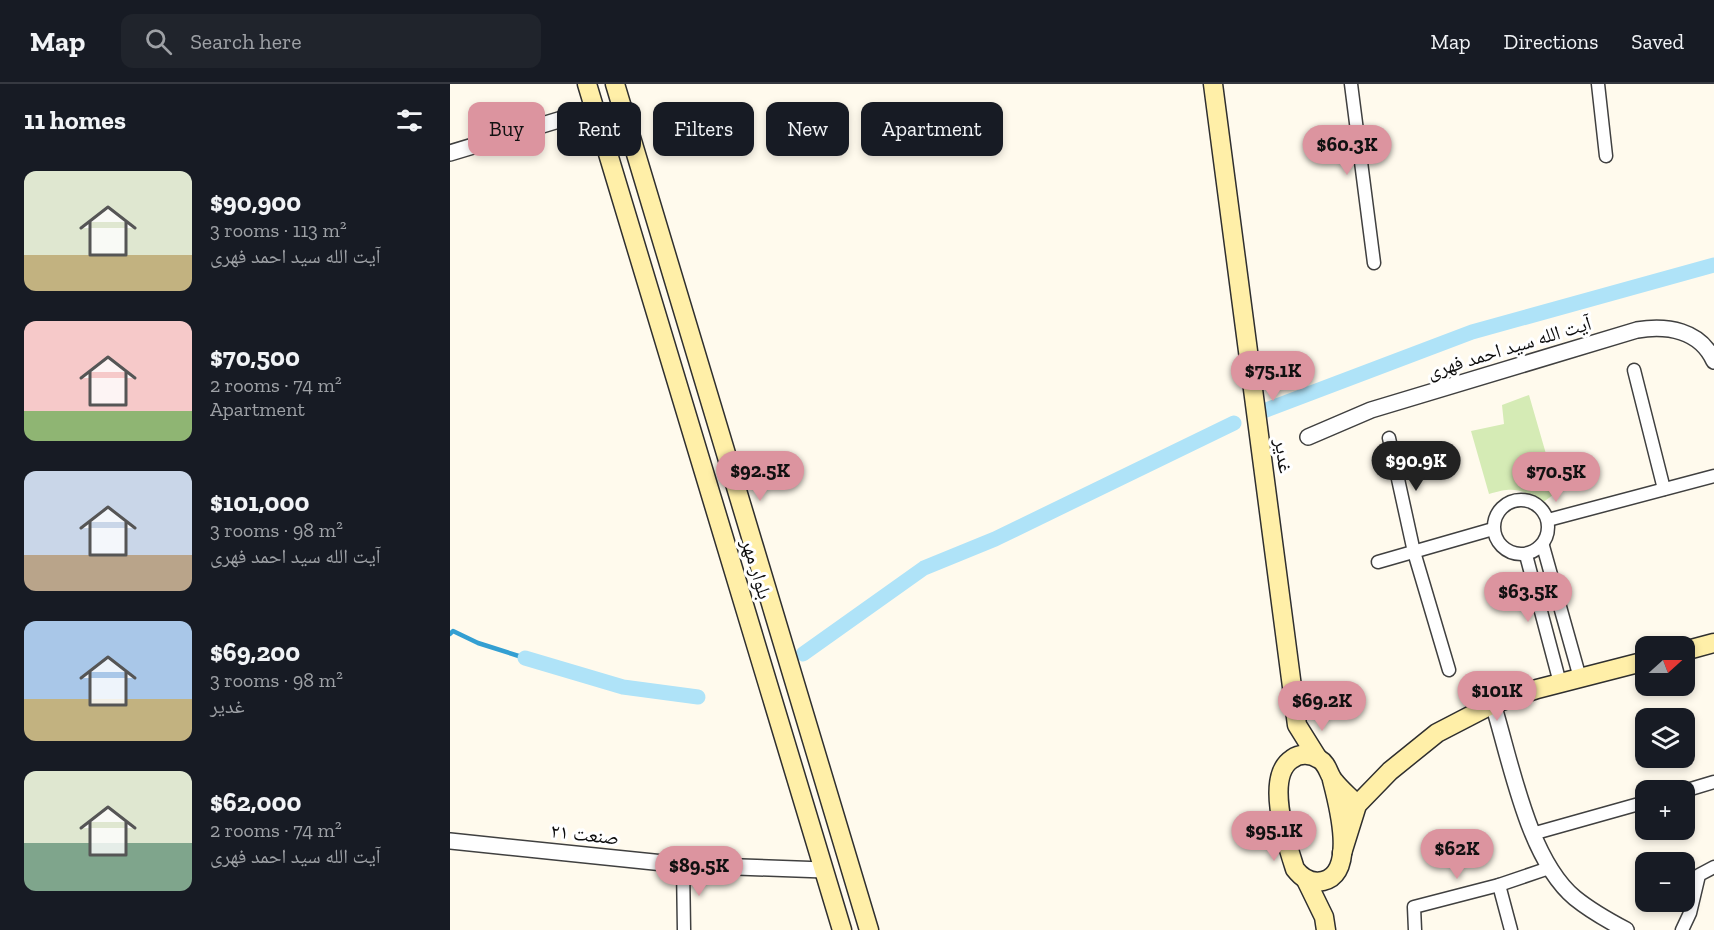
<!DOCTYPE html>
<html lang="en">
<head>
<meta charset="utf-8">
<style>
  :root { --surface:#171b24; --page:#20242c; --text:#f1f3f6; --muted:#9ea1a6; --line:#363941; --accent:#dc949f }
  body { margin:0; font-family:"Zilla Slab","Noto Naskh Arabic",serif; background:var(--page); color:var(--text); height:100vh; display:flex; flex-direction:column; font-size:22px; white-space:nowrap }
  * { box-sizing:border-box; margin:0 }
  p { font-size:20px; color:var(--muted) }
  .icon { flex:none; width:33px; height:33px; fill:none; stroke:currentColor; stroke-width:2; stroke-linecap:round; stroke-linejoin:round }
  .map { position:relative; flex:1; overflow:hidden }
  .drawer { display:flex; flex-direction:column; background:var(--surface); width:450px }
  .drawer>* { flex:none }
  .top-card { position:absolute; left:18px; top:18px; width:570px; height:54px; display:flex; gap:12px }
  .needle { width:39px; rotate:69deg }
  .buttons { position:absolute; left:1185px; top:552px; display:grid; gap:12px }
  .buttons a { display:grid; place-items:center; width:60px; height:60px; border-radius:12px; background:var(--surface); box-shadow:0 3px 9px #0003; font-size:30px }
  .price { position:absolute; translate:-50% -51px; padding:0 14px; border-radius:21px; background:var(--accent); color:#111; font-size:20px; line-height:39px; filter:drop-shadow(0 2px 3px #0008) }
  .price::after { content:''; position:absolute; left:50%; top:36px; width:18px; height:14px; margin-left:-9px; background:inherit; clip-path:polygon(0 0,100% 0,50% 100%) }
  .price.active { background:#222; color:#fff }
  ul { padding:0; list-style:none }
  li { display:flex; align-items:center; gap:18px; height:150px; padding:0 24px }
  li span { display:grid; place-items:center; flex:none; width:168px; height:120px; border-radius:12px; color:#555 }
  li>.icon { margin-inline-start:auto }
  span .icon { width:72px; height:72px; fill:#fffc; stroke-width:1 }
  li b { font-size:26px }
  h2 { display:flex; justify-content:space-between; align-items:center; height:72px; padding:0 24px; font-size:26px }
  .chip { padding:0 21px; border-radius:12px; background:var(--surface); box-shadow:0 3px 9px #0003; font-size:21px; line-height:54px }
  .chip.active { background:var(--accent); color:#111 }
  header { display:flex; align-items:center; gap:36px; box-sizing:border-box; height:84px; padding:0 30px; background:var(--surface); border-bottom:2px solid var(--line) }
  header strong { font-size:28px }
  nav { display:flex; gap:33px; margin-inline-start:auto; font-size:21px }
  .search { width:420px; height:54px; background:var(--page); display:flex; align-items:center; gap:15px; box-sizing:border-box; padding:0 21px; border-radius:12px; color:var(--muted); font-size:22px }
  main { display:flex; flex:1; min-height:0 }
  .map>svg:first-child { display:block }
  .green { fill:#d5ebb5 }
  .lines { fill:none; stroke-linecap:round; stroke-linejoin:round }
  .stream { stroke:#349fd2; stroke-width:4.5 }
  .canal { stroke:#afe3f8; stroke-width:15 }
  .minor-casing { stroke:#404040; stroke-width:15 }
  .tertiary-casing { stroke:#404040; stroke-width:18 }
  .secondary-casing { stroke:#2f2f2f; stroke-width:21 }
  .minor { stroke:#fff; stroke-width:12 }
  .tertiary { stroke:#fff; stroke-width:15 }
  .secondary { stroke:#ffefa8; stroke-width:18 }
  .labels { text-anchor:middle; stroke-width:6; stroke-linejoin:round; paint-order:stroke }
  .street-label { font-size:20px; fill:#0d0d0d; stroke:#fff }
</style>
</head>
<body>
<header>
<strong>Map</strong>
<div class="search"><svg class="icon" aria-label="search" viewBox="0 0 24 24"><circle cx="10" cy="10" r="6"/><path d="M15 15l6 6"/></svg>Search here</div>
<nav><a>Map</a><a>Directions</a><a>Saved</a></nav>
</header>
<main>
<section class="drawer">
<h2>11 homes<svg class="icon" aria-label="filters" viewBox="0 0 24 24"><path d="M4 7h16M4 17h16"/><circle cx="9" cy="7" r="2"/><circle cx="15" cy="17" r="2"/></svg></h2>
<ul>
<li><span style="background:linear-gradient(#dfe7d0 70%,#c2b280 0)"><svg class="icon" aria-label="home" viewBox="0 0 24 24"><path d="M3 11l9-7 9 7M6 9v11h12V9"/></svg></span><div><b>$90,900</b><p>3 rooms · 113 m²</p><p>آیت الله سید احمد فهری</p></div></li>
<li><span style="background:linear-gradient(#f6c9c9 75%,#8fb573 0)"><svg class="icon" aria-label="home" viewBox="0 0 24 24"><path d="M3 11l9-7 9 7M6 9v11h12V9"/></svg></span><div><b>$70,500</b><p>2 rooms · 74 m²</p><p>Apartment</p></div></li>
<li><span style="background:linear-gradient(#c9d6e8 70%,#b9a48a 0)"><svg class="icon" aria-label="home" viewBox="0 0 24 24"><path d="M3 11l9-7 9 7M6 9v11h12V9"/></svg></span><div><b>$101,000</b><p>3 rooms · 98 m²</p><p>آیت الله سید احمد فهری</p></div></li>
<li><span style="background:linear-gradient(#a9c7e8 65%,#c2b280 0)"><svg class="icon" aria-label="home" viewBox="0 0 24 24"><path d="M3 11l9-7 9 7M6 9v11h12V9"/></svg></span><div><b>$69,200</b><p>3 rooms · 98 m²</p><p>غدیر</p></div></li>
<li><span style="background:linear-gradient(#dfe7d0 60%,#7fa58c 0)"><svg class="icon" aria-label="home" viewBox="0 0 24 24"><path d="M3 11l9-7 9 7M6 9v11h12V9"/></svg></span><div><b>$62,000</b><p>2 rooms · 74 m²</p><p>آیت الله سید احمد فهری</p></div></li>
</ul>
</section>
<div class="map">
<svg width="1264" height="846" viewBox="0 0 1264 846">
  <rect width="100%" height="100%" fill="#fffaed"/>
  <path class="green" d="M 1079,311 L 1107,408 L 1092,419 C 1071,404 1063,403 1039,410 L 1021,347 L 1054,340 L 1052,321 Z"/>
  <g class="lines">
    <polyline class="stream" points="0,550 3,547 28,559 75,574"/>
    <g class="canal">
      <polyline points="811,328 1022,248 1264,181"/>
      <polyline points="353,570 474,484 545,455 784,339"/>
      <polyline points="75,574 173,603 248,613"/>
    </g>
    <defs>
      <g id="minor">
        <polyline points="901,0 924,179"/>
        <polyline points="1148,0 1156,72"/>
        <polyline points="1184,286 1214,405"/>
        <polyline points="939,354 964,468 999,586"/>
        <circle cx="1071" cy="443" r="27"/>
        <polyline points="1098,436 1264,392"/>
        <polyline points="1093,462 1130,594"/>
        <polyline points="1076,471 1110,599"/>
        <polyline points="928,478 1043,445"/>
        <polyline points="1234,707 1264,698"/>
        <polyline points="1082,750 1196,718"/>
        <polyline points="233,781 234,846"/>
        <polyline points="1049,801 1061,846"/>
        <polyline points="965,846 964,823 1049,801 1099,784"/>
        <polyline points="1232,846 1240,829 1249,791 1264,783"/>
      </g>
      <g id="tertiary">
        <polyline points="0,69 145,25"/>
        <path d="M 858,353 L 921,326 L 1187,246 C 1217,241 1250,246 1264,277"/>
        <path d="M 1043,620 C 1061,678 1078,775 1125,814 C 1141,827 1159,837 1176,846"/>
        <polyline points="0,757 233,781 374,786"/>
      </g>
      <g id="secondary">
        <polyline points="137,0 392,846"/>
        <polyline points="165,0 419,846"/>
        <polyline points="763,0 847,641 867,673"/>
        <polyline points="1234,567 1264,559"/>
        <path d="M 882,696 C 888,719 907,789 873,797 C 861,800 852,794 845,785 C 837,760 814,693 842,675 C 850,669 861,670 869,675 C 878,680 878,690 884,697 C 891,706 900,713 907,721"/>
        <polyline points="892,769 907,721 940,687 987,649 1043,620 1087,605 1196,577"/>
        <polyline points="856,796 874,833 876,846"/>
      </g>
    </defs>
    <use href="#minor" class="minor-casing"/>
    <use href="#tertiary" class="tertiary-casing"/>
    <use href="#secondary" class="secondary-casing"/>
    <use href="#minor" class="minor"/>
    <use href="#tertiary" class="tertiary"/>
    <use href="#secondary" class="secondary"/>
  </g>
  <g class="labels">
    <g class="street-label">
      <text transform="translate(1059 263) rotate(-17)" y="7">آیت الله سید احمد فهری</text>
      <text transform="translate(834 372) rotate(83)" y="7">غدیر</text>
      <text transform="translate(307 485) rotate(73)" y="7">بلوار مهر</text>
      <text transform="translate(135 750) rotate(6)" y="7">صنعت ۲۱</text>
    </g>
  </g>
</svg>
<div class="buttons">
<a><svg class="needle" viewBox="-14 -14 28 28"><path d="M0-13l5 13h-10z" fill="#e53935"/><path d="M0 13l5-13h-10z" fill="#9ea1a6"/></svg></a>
<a><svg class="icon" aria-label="layers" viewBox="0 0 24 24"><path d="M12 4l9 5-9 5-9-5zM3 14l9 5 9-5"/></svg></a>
<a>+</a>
<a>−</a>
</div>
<b class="price" style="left:897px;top:92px">$60.3K</b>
<b class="price" style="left:823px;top:318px">$75.1K</b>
<b class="price active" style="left:966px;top:408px">$90.9K</b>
<b class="price" style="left:310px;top:418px">$92.5K</b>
<b class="price" style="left:1106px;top:419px">$70.5K</b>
<b class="price" style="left:1078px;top:539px">$63.5K</b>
<b class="price" style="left:1047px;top:638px">$101K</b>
<b class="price" style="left:872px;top:648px">$69.2K</b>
<b class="price" style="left:824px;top:778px">$95.1K</b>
<b class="price" style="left:1007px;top:796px">$62K</b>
<b class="price" style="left:249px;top:813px">$89.5K</b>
<div class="top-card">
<a class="chip active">Buy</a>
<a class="chip">Rent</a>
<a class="chip">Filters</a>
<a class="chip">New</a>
<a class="chip">Apartment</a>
</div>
</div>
</main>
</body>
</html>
